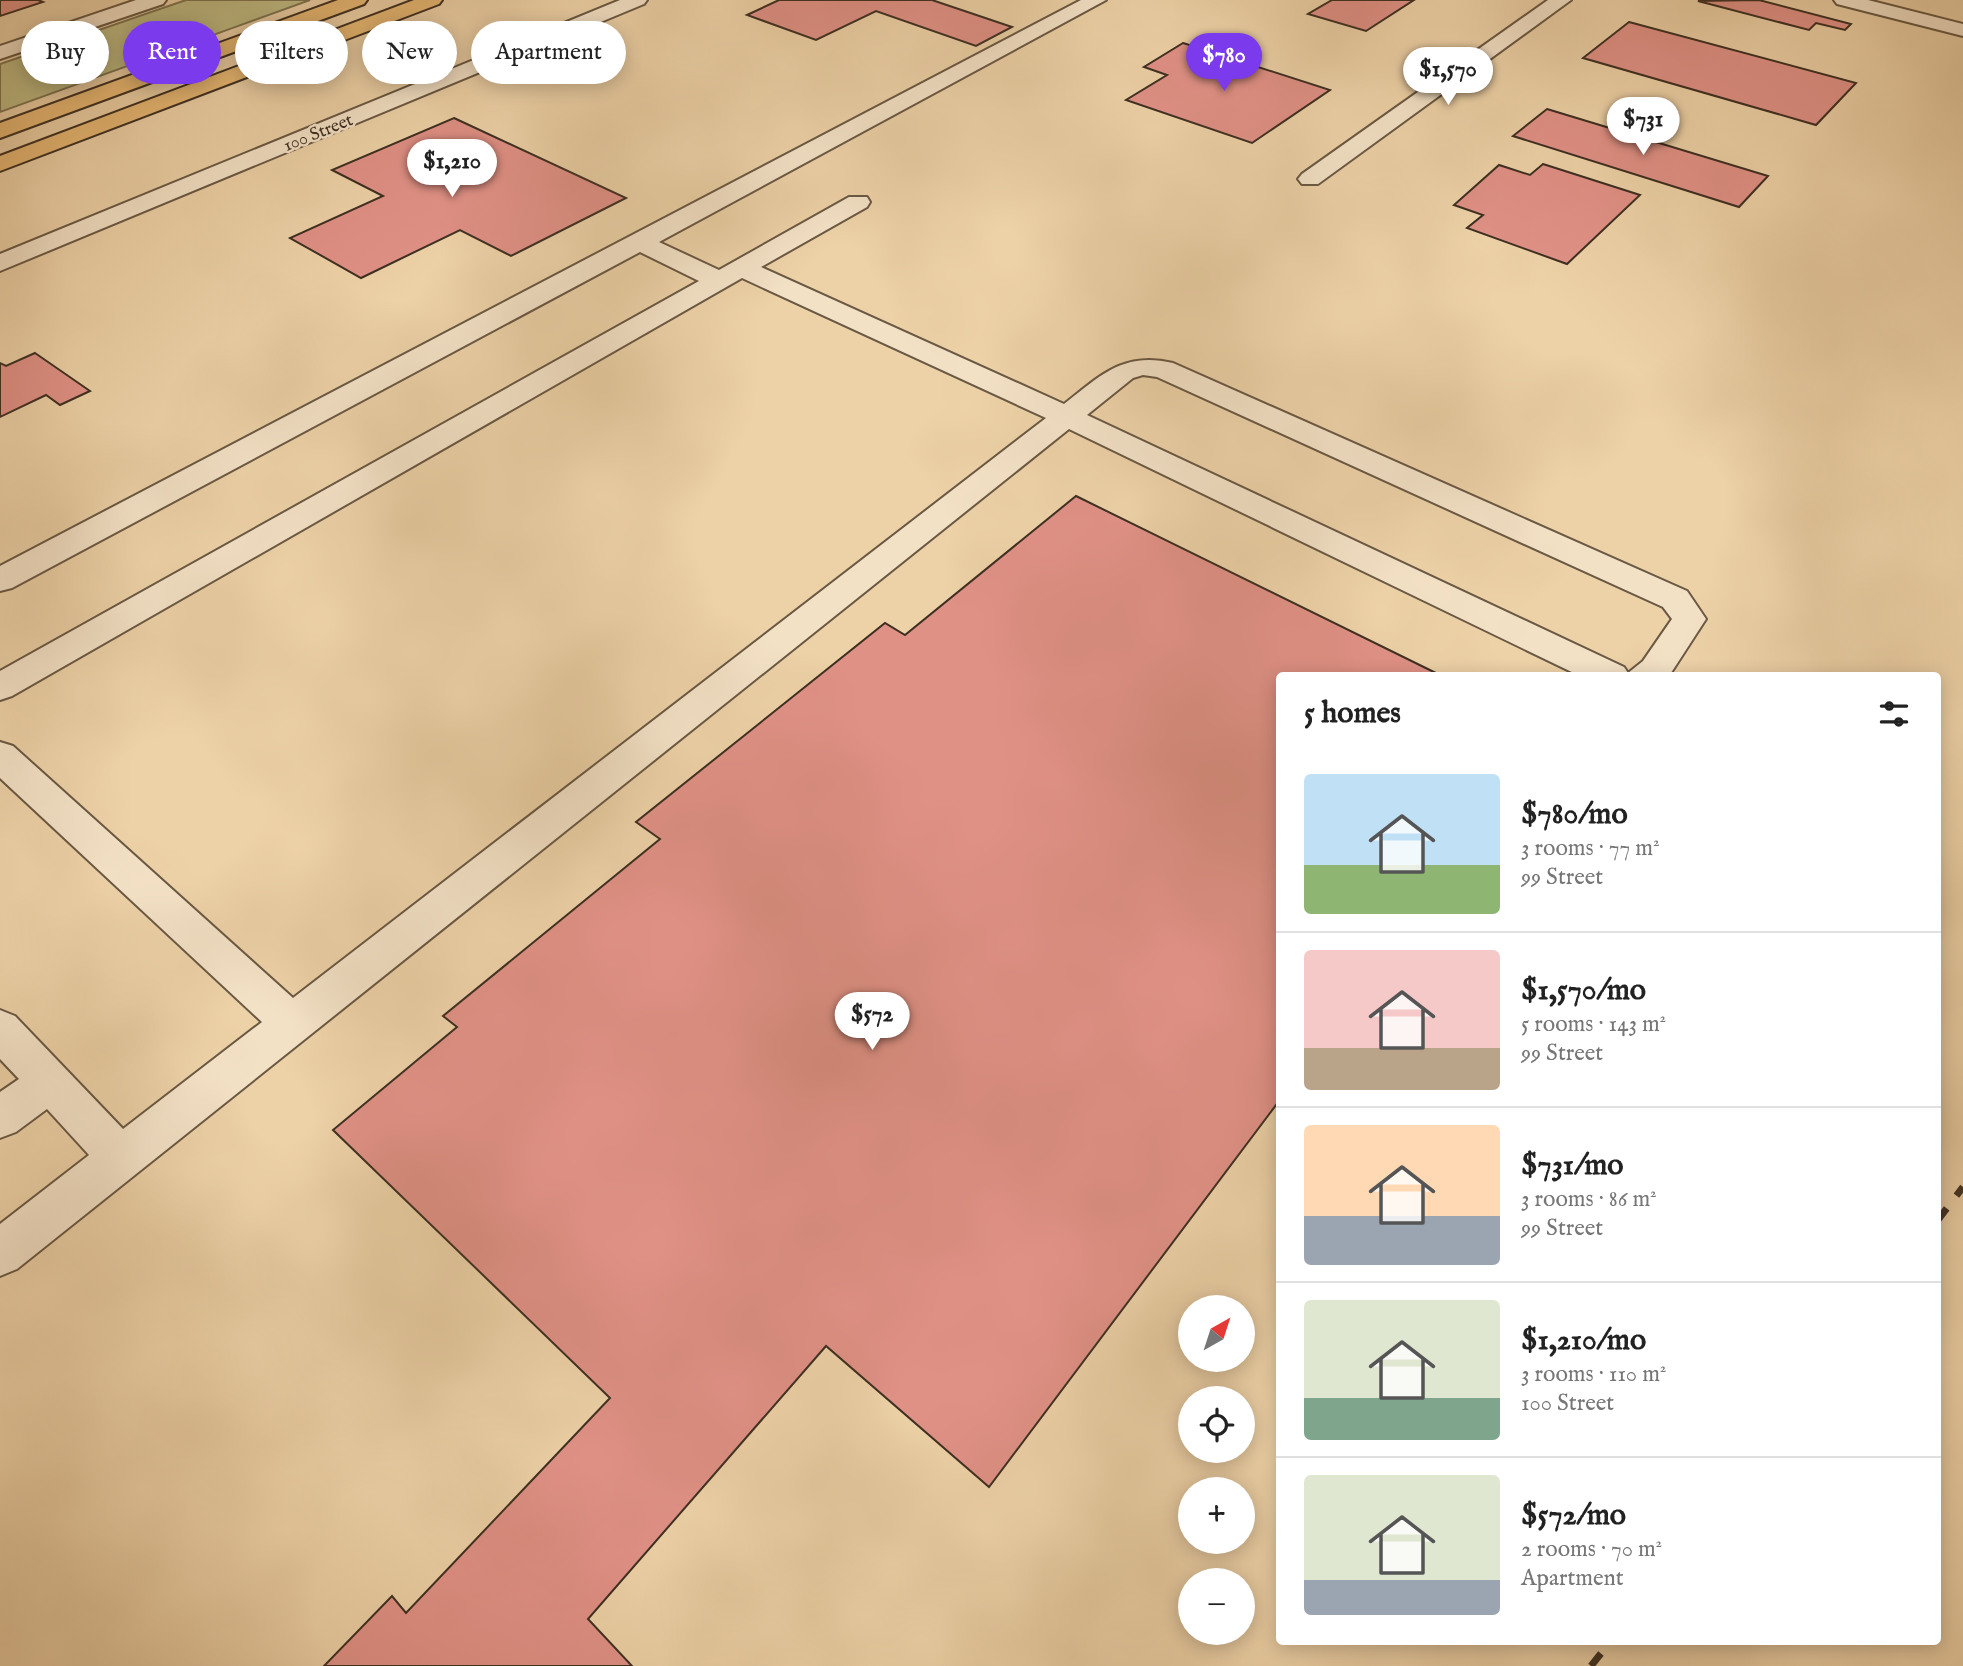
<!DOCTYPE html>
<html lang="en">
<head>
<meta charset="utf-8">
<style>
  :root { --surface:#fff; --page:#f2f2f2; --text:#222; --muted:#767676; --line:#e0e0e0; --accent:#7c3aed }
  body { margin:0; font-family:"IM FELL English",serif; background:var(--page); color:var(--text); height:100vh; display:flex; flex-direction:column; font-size:26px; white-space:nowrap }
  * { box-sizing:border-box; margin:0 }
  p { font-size:23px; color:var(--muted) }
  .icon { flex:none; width:38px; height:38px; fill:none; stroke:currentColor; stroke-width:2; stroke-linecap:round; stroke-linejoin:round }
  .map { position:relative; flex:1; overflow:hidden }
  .sheet { position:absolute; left:1276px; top:672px; width:665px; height:973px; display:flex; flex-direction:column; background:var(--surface); border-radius:7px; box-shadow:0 4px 18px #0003 }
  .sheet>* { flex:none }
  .hud { position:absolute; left:21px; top:21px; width:665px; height:63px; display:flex; gap:14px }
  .needle { width:46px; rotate:39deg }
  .buttons { position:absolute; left:1178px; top:1295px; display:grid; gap:14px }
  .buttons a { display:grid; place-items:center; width:77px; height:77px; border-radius:50%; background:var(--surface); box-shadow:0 4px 18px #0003; font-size:35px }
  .price { position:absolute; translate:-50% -60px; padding:0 16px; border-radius:24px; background:#fff; color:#222; font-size:23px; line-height:46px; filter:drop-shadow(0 2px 4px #0008) }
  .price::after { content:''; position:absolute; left:50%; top:42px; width:21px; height:16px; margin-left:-10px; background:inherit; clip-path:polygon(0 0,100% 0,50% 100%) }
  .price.on { background:var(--accent); color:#fff }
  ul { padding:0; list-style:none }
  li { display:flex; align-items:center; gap:21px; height:175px; padding:0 28px }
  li+li { border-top:2px solid var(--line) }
  li span { display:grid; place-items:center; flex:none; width:196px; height:140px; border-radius:7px; color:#555 }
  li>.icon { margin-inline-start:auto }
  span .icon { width:84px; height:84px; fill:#fffc; stroke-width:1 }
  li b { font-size:30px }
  h2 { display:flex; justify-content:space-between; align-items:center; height:84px; padding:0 28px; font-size:30px }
  .pill { padding:0 24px; border-radius:32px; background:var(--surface); box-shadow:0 4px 18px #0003; font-size:24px; line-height:63px }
  .pill.on { background:var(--accent); color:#fff }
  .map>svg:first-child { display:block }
  .green { fill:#beba83; stroke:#7e7452; stroke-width:2 }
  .building { fill:#e09186; stroke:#3d2f22; stroke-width:2 }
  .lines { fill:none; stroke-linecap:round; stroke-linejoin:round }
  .minor-casing { stroke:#695843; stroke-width:4 }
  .major-casing { stroke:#3d2f22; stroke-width:4 }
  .minor { fill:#f3e1c6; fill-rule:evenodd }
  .major { fill:#e6b874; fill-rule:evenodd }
  .rail { stroke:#3d2f22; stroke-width:7; stroke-dasharray:16 16; stroke-linecap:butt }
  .labels { text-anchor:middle; stroke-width:5; stroke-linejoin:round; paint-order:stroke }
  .far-street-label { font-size:18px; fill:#3d2f22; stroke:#f3e1c6 }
</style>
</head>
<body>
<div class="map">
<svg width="1963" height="1666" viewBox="0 0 1963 1666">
  <rect width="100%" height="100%" fill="#edd1a7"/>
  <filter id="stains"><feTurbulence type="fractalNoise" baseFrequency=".00286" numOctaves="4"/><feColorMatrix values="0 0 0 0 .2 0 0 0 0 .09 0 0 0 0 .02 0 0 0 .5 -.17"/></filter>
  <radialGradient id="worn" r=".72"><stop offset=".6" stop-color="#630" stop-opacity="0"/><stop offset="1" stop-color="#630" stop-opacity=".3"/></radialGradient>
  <polygon class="green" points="186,0 310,0 0,112 0,64"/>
  <g class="building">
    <polygon points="0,0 38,0 43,2 0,16"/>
    <polygon points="779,0 932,0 1012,27 976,46 876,11 816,40 747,15"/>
    <polygon points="1332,0 1414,0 1366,31 1308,14"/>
    <polygon points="1759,0 1851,24 1845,30 1816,23 1809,30 1698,1"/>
    <polygon points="1629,22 1856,83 1816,125 1583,58"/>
    <polygon points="1183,43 1330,90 1252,143 1126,100 1167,75 1144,67"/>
    <polygon points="1547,109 1768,176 1739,207 1513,136"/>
    <polygon points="454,118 626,198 511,256 460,230 361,278 290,238 383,196 332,170"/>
    <polygon points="1543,164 1640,195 1567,264 1467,228 1483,215 1454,205 1499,165 1530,175"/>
    <polygon points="35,353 90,391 60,405 46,395 0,417 0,363 6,366"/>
    <polygon points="1076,496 1442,676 1279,676 1279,1101 989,1487 826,1346 588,1619 632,1666 324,1666 392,1596 406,1613 610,1398 333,1130 457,1027 443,1016 660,839 636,822 885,623 905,635"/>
  </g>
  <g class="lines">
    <defs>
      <g id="minor">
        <polygon points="136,0 166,0 163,4 0,59 0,46"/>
        <polygon points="620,0 647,0 644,4 0,271 0,254"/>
        <path d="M 1081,0 L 1106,0 L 659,242 L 719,270 L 849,197 L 867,197 L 870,202 L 867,207 L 761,267 L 1064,404 C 1100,376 1123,351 1173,363 L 1687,591 L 1706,619 L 1669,676 L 1580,676 L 1069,429 L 17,1269 L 0,1276 L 0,1224 L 89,1155 L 47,1109 L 16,1132 L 0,1138 L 0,1092 L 19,1079 L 0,1059 L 0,1010 L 15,1016 L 123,1129 L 262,1022 L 0,778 L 0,742 L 13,746 L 293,998 L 1046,418 L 742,278 L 12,696 L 0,700 L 0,671 L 699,281 L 640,252 L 12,588 L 0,591 L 0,566 ZM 1143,375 L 1157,377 L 1663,607 L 1672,619 L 1643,661 L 1628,673 L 1624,667 L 1087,415 L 1133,378 Z"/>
        <polygon points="1548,0 1571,0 1318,184 1302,184 1298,179 1302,174"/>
        <polygon points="1834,0 1868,0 1963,24 1963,36 1837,4"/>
      </g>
      <g id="major">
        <polygon points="338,0 367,0 364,4 0,138 0,123"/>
        <polygon points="414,0 442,0 439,4 0,171 0,156"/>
      </g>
    </defs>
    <use href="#minor" class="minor-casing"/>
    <use href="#major" class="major-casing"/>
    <use href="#minor" class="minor"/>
    <use href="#major" class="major"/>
    <g class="rail">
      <polyline points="1937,1221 1963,1187"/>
      <polyline points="1591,1666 1610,1642"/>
    </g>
  </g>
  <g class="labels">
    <g class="far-street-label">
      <text transform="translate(318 132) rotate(-22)" y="6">100 Street</text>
    </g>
  </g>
  <rect width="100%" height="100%" filter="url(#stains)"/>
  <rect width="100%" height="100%" fill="url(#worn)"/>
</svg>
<div class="buttons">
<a><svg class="needle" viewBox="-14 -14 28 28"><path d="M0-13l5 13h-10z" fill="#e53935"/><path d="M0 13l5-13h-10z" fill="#767676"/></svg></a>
<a><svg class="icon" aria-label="locate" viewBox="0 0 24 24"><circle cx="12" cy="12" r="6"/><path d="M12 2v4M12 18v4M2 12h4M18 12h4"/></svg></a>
<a>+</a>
<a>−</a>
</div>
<b class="price on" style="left:1224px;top:93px">$780</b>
<b class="price" style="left:1448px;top:107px">$1,570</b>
<b class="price" style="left:1643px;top:157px">$731</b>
<b class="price" style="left:452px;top:199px">$1,210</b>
<b class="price" style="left:872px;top:1052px">$572</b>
<div class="hud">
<a class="pill">Buy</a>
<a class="pill on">Rent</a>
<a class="pill">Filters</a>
<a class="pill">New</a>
<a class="pill">Apartment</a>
</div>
<section class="sheet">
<h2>5 homes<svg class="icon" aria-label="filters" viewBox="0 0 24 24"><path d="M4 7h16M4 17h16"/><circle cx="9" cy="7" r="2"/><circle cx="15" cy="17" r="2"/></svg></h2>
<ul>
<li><span style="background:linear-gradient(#bfe0f5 65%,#8fb573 0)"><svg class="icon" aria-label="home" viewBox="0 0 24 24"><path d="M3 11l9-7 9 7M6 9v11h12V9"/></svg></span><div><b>$780/mo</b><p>3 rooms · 77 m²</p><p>99 Street</p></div></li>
<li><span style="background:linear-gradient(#f6c9c9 70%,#b9a48a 0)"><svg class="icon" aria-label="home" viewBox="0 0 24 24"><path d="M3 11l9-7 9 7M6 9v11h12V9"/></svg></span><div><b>$1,570/mo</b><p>5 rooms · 143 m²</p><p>99 Street</p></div></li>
<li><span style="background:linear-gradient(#ffd9b3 65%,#9aa5b1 0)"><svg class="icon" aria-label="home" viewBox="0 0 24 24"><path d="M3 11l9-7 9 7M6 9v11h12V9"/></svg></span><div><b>$731/mo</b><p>3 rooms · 86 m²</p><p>99 Street</p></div></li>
<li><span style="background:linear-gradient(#dfe7d0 70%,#7fa58c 0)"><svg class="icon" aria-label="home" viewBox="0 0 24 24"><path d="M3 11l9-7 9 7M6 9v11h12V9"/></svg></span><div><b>$1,210/mo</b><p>3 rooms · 110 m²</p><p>100 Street</p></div></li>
<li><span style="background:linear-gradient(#dfe7d0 75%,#9aa5b1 0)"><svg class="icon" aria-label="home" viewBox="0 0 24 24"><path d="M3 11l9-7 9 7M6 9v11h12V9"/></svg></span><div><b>$572/mo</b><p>2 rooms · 70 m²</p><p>Apartment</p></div></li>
</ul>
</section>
</div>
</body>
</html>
